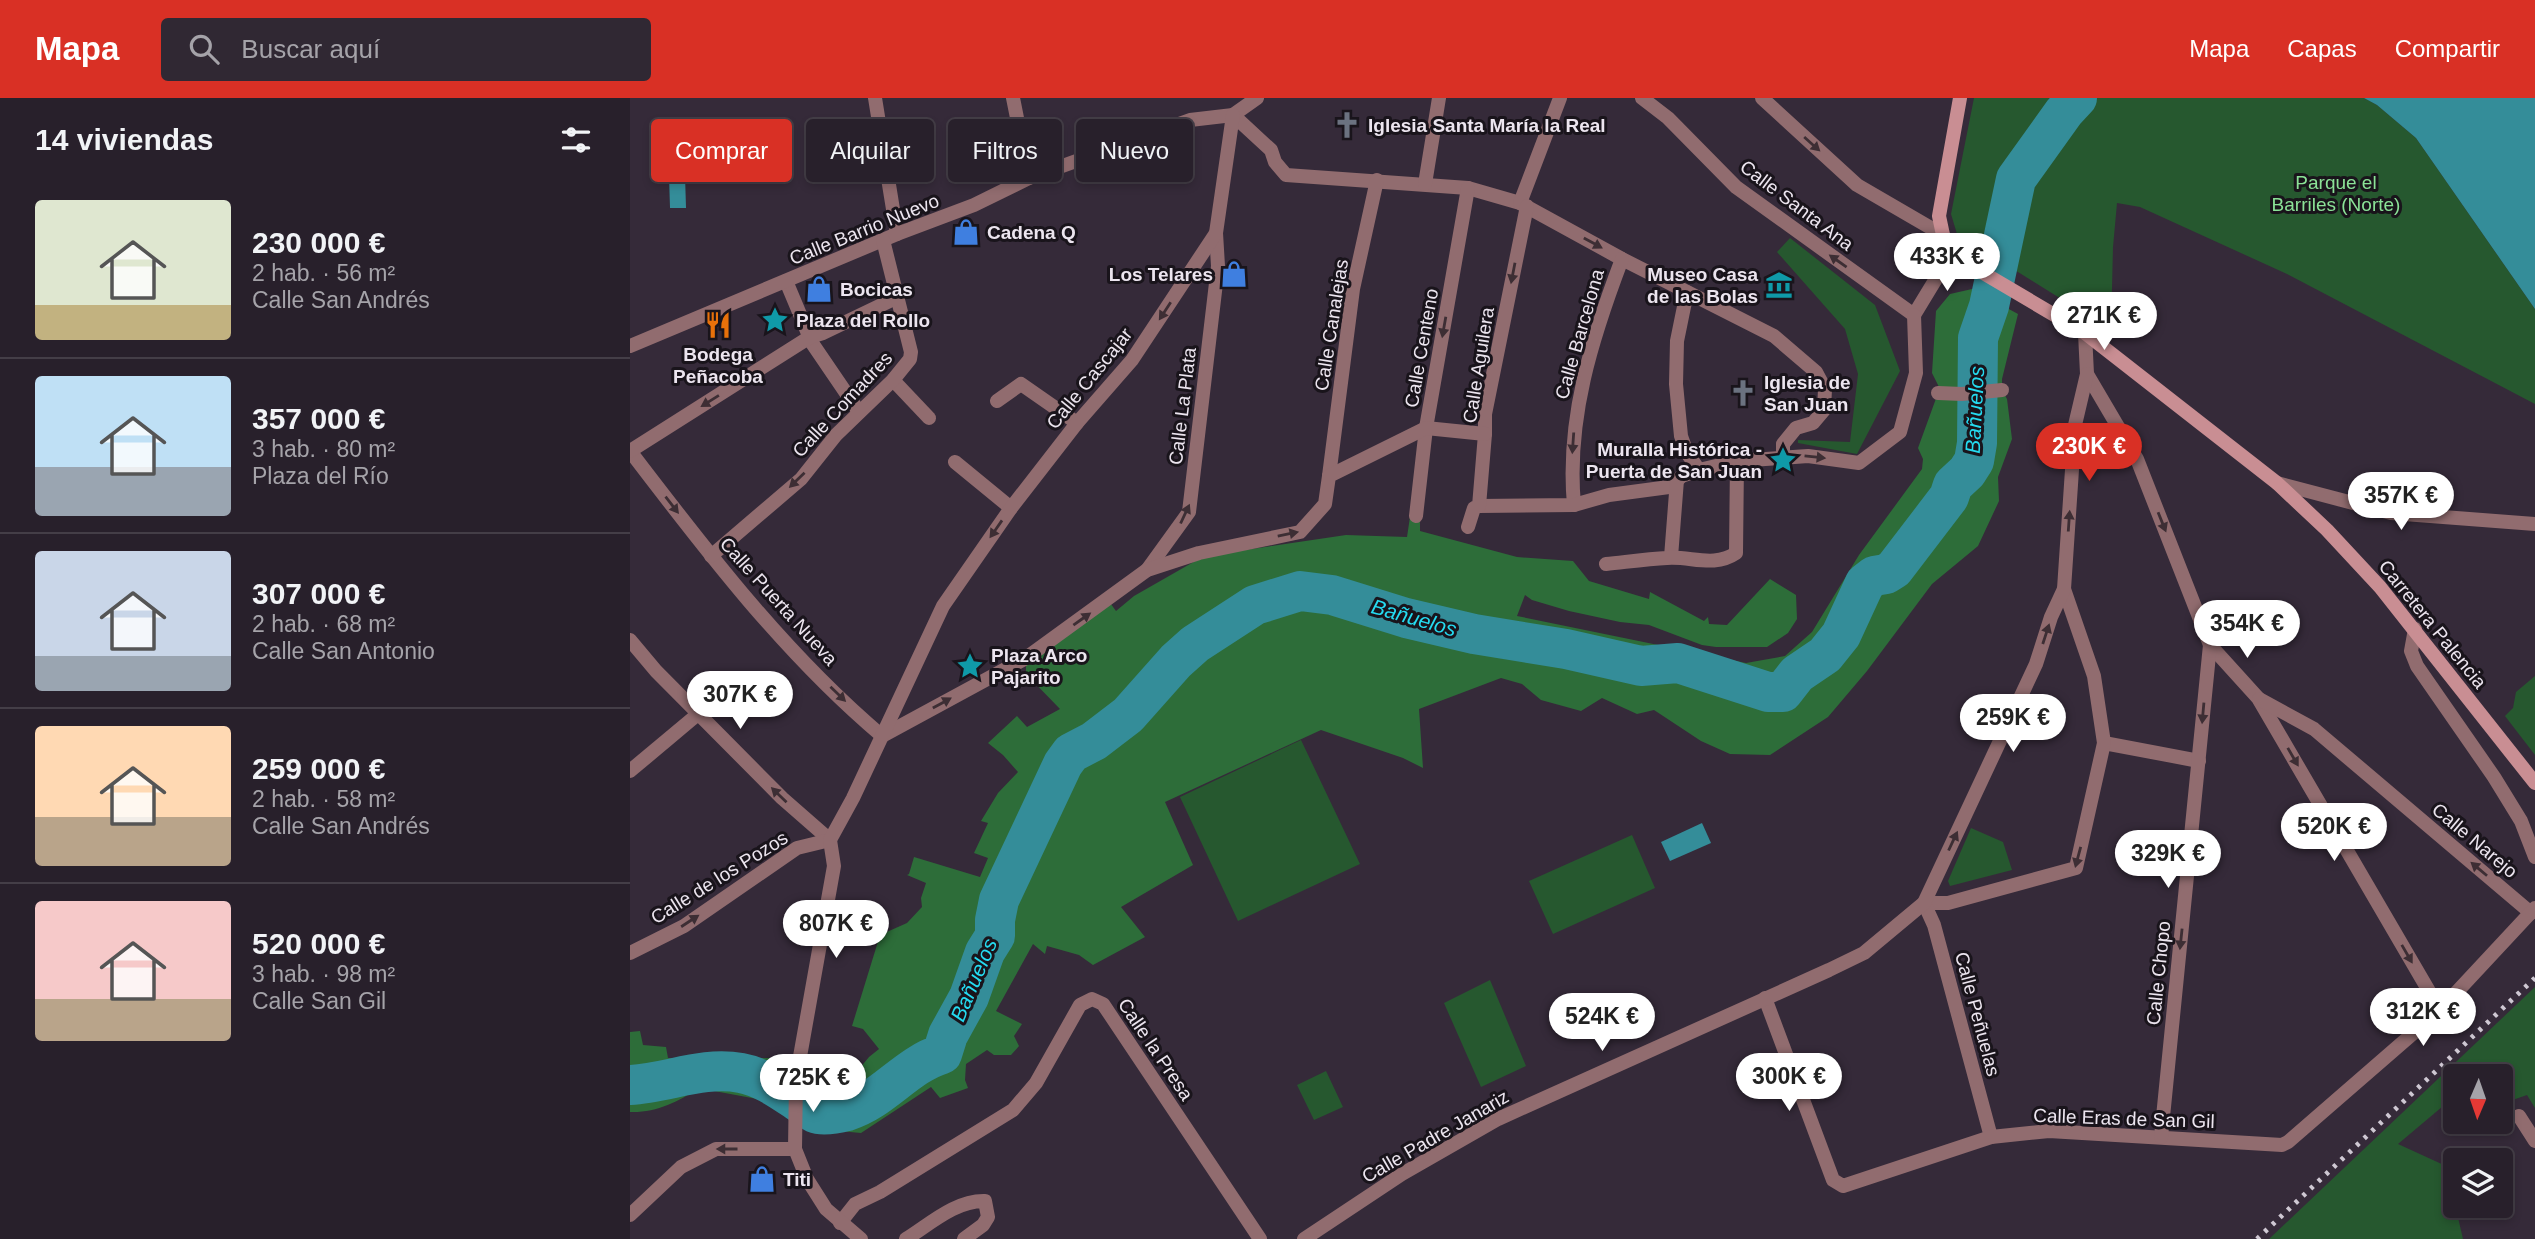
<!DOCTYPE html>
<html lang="es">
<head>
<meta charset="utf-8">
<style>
  :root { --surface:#28202b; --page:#302833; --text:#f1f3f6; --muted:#a5a3a9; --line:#443e47; --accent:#d93025 }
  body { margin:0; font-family:Helvetica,sans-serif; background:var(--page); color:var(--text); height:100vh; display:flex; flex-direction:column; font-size:26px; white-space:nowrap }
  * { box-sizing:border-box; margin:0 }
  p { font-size:23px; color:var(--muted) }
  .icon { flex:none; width:38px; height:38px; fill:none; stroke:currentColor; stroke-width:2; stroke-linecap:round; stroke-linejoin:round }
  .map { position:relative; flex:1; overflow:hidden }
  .side { display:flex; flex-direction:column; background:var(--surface); width:630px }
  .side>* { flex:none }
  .top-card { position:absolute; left:21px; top:21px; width:665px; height:63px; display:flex; gap:14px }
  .needle { width:46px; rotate:182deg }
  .buttons { position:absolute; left:1813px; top:966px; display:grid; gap:14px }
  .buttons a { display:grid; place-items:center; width:70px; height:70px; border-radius:7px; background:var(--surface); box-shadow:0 4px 10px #0003,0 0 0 2px var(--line); font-size:35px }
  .price { position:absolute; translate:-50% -60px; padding:0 16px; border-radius:24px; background:#fff; color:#222; font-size:23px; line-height:46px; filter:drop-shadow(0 2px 4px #0008) }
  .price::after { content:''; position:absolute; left:50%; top:42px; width:21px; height:16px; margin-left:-10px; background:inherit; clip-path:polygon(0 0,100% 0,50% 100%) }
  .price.current { background:var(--accent); color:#fff }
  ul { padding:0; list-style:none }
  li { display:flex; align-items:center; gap:21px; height:175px; padding:0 35px }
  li+li { border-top:2px solid var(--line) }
  li span { display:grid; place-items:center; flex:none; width:196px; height:140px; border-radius:7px; color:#555 }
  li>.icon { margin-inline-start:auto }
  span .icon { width:84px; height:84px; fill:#fffc; stroke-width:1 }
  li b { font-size:30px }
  h2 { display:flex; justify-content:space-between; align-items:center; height:84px; padding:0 35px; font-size:30px }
  .chip { padding:0 24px; border-radius:7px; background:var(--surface); box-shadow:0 4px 10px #0003,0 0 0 2px var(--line); font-size:24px; line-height:63px }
  .chip.current { background:var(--accent); color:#fff }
  header { display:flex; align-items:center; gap:42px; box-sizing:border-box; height:98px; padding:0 35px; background:var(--accent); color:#fff }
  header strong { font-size:33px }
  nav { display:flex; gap:38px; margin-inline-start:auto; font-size:24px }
  .search { width:490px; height:63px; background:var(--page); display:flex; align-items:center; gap:18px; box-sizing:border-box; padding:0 24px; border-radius:7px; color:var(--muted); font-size:26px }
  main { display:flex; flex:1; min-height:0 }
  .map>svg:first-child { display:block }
  .green { fill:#26582f }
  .forest { fill:#2d6d39 }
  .water { fill:#348d99 }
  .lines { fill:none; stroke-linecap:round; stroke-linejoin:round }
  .river { stroke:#348d99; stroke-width:40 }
  .street { stroke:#916c6f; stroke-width:14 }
  .secondary { stroke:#c98e93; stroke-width:14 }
  .rail { stroke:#cfc8d3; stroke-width:5; stroke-dasharray:3.5 7; stroke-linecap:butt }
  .oneway { fill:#3d2e34 }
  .labels { text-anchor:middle; stroke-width:6; stroke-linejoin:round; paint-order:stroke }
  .poi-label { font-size:19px; font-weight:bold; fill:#ece5ef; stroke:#19141b; text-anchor:start }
  .park-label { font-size:19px; fill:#8be297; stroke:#19141b }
  .street-label { font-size:19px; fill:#ece5ef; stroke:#19141b }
  .water-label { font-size:21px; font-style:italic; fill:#25dbf0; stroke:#19141b }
</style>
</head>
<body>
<header>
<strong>Mapa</strong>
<div class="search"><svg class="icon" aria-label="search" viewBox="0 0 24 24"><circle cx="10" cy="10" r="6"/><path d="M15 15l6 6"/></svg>Buscar aquí</div>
<nav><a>Mapa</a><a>Capas</a><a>Compartir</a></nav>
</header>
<main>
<section class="side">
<h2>14 viviendas<svg class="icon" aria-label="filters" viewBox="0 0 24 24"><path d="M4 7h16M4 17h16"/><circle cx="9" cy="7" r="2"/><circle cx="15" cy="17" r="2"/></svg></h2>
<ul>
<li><span style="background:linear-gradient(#dfe7d0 75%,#c2b280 0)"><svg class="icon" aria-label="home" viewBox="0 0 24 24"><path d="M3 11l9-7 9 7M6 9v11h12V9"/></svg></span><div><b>230 000 €</b><p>2 hab. · 56 m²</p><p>Calle San Andrés</p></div></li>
<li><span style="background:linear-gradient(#bfe0f5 65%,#9aa5b1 0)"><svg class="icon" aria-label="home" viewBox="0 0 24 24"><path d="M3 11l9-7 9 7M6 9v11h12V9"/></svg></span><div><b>357 000 €</b><p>3 hab. · 80 m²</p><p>Plaza del Río</p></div></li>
<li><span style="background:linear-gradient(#c9d6e8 75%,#9aa5b1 0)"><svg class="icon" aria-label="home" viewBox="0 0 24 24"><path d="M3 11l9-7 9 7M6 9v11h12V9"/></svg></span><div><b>307 000 €</b><p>2 hab. · 68 m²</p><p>Calle San Antonio</p></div></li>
<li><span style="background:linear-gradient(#ffd9b3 65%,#b9a48a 0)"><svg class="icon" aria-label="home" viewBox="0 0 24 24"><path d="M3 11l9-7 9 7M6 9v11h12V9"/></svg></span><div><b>259 000 €</b><p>2 hab. · 58 m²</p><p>Calle San Andrés</p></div></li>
<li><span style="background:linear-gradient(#f6c9c9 70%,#b9a48a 0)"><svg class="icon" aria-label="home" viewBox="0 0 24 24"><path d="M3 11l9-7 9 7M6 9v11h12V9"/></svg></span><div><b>520 000 €</b><p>3 hab. · 98 m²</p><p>Calle San Gil</p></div></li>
</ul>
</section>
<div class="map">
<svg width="1905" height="1141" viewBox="0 0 1905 1141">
  <rect width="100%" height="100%" fill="#352a39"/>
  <g class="green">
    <polygon points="1344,0 1734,0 1747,7 1786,40 1905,211 1905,306 1657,176 1510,109 1487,105 1483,149 1481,232 1327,136 1321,116"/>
    <polygon points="1160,140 1245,207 1270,273 1227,356 1168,345 1168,342 1220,344 1228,276 1215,231 1147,154"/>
    <polygon points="1905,578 1905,657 1875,618 1883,610 1886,594"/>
    <polygon points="671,642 730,766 608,823 550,699"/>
    <polygon points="1341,730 1373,744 1382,772 1320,788 1318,783"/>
    <polygon points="1002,737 1025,790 923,836 899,783"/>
    <polygon points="860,882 896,968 851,989 814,905"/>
    <polygon points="1905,889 1905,1010 1897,997 1871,1006 1871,978 1825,978 1825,998 1768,1046 1816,1068 1833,1141 1639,1141"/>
    <polygon points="696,973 713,1009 684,1022 667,987"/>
  </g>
  <g class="forest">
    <polygon points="1342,191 1388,216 1372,281 1372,292 1377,301 1382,341 1368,379 1369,403 1348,448 1302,486 1237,573 1198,619 1140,657 1100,656 1071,643 1024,612 1007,616 972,600 951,613 911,602 892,586 871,580 789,611 793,670 773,660 691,632 535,704 563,767 491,809 515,839 463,867 449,857 417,848 415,856 403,846 366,913 392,926 384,938 389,948 381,957 364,957 357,952 336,966 335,982 338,990 310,1000 301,989 231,1035 188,1031 190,1004 220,982 239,959 249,951 233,931 222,928 250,837 277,825 292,809 291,800 296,785 277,777 279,776 284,759 350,779 358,760 344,755 358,725 351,723 368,695 388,674 373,657 358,645 387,618 397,629 430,611 396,576 396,560 478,502 486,513 504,498 574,458 716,437 777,439 780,419 790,418 790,433 887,459 943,463 959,483 1019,501 1020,494 1074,523 1078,519 1079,526 1097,527 1140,481 1166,497 1167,521 1158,535 1137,549 1086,549 1072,547 1019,527 990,524 939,513 902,502 895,497 887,518 1116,565 1155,558 1182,534 1229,457 1292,371 1293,361 1288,350 1308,295 1312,295 1302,275 1306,213 1320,196"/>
    <path d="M 10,933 L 13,947 L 36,949 L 38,960 L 145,960 L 169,965 L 166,1001 L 149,1005 L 68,990 C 49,1004 25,1015 0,1014 L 0,934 Z"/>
  </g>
  <g class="water">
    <polygon points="1734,0 1905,0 1905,211 1786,40 1747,7"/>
    <polygon points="39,77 55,77 56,110 40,110"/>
    <polygon points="1072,725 1081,745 1040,763 1031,744"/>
  </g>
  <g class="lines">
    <path class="river" d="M 0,987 C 38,985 72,968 111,975 C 132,979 149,991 167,1003 C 173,1007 179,1012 185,1015 C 192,1018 209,1015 217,1013 C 253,1002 276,967 312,956 L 318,937 L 339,899 L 355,854 L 365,838 L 365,822 L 369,802 L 433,666 L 441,655 L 464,643 L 498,617 L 546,563 L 565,546 L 625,507 L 670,493 L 702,497 L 776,520 L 844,536 L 936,551 L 1011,568 L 1048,565 L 1138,594 L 1153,594 L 1167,576 L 1195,557 L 1211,537 L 1235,485 L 1244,478 L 1256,476 L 1264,471 L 1319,399 L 1323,387 L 1337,374 L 1344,363 L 1347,345 L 1348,240 L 1359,208 L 1386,81 L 1434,14 L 1447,0"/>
    <g class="street">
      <polyline points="245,0 267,136"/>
      <polyline points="383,0 399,80"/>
      <polyline points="1012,0 1038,20 1106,89 1284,217"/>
      <polyline points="1132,0 1227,87 1313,137"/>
      <polyline points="603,17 641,52 645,64 656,77 838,90 890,105 992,161 1144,238 1186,274 1195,291 1194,312 1183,325 1166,330 1153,346 1153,359"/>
      <polyline points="795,86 809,0"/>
      <polyline points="890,105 930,0"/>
      <polyline points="156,183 182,245 229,314"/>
      <polyline points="1057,194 1047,243 1046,286 1051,338 1057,355 1069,372"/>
      <polyline points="1284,217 1321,156"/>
      <polyline points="1455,235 1457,276 1507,361 1580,547 1628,600 1810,912"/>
      <polyline points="0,248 267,136 344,107 399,80 560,22 603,17 627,0"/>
      <polyline points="263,282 299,320"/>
      <polyline points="1308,295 1332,296 1372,292"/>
      <polyline points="367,303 391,286 447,325"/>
      <path d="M 0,353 C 77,454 155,556 252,638"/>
      <polyline points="0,353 180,239 193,235 268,199"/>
      <polyline points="325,364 381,410"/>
      <polyline points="699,378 723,191 747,82"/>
      <polyline points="1647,385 1761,415 1905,426"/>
      <path d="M 944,407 C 936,321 962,240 992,161"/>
      <polyline points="849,408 944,407 979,397 1039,389 1052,378 1069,372 1107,363 1178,358 1229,365 1270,334 1286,275 1284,217"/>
      <polyline points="786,418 796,330 838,90"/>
      <polyline points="838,429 844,410 849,408 855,336 855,316 897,108"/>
      <polyline points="81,458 171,381 206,337 263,282 280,261 281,254 253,142"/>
      <polyline points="1041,459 1047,382"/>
      <path d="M 976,466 C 996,464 1017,461 1037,460 C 1061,458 1084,470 1106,455 L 1107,363"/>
      <polyline points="517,472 559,414 588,168 586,135"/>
      <polyline points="1785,531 1781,553 1787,568 1864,679 1891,723 1905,759"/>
      <polyline points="0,542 26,573 152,700 200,742"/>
      <polyline points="1629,601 1684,631 1901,815"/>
      <polyline points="252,638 396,560 517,472 569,455 670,434 695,406 699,378 796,330 855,336"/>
      <polyline points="1474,645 1569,663"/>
      <polyline points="0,673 68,616"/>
      <polyline points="1294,805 1318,805 1446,770 1474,645 1464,578 1434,491"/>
      <polyline points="1294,805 1304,827 1361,1039"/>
      <polyline points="0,855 54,828 167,750 200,742"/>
      <polyline points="1135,900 1203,1082 1213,1088 1361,1039 1419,1033 1652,1047 1658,1044 1810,912 1905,810"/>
      <polyline points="1889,1018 1905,1043"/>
      <polyline points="1531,1039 1580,547"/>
      <polyline points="0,1117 51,1069 86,1051 165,1051"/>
      <polyline points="210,1125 225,1106 250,1094 383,1012 406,985 450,907 462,901 473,906 630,1141"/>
      <polyline points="231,1141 196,1111 177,1081 165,1051 166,981 204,768 200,742 223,700 313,508 381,410 447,325 502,262 586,135 603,17"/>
      <path d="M 276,1141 C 300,1126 326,1102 355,1103 L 358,1119 L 353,1127 L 334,1141"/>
      <polyline points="674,1141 772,1076 868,1021 1199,872 1234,855 1294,805 1406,566 1421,519 1434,491 1445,327 1457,276"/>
    </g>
    <polyline class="secondary" points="1330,0 1309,118 1313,137 1321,156 1455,235 1647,385 1697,432 1750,489 1905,685"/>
    <polyline class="rail" points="1627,1141 1905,880"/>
  </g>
  <defs><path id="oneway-solid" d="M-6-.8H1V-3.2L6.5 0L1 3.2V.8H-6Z" transform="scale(1.75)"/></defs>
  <g class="oneway">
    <use href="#oneway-solid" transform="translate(1182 46) rotate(42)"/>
    <use href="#oneway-solid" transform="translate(963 145) rotate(29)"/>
    <use href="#oneway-solid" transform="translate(1208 163) rotate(-145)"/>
    <use href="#oneway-solid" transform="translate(883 175) rotate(101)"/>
    <use href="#oneway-solid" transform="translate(535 213) rotate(123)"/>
    <use href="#oneway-solid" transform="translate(814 229) rotate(100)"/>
    <use href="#oneway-solid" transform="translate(80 303) rotate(148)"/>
    <use href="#oneway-solid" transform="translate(943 345) rotate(94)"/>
    <use href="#oneway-solid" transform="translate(1185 359) rotate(6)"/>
    <use href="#oneway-solid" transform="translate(167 382) rotate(136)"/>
    <use href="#oneway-solid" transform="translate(42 407) rotate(52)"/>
    <use href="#oneway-solid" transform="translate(555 416) rotate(-65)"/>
    <use href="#oneway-solid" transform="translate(1439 423) rotate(-86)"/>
    <use href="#oneway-solid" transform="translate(1532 424) rotate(68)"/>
    <use href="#oneway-solid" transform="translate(366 431) rotate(125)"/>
    <use href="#oneway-solid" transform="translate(658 436) rotate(-12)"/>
    <use href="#oneway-solid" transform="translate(452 521) rotate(-35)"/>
    <use href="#oneway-solid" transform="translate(1416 536) rotate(-72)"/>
    <use href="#oneway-solid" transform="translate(208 596) rotate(44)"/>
    <use href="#oneway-solid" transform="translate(312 605) rotate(-29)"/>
    <use href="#oneway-solid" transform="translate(1573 615) rotate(95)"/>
    <use href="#oneway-solid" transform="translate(1663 659) rotate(60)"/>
    <use href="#oneway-solid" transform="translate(149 697) rotate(-136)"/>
    <use href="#oneway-solid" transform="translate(1323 743) rotate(-65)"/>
    <use href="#oneway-solid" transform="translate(1448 759) rotate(105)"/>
    <use href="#oneway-solid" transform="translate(1849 771) rotate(-140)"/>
    <use href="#oneway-solid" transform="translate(60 823) rotate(-33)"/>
    <use href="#oneway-solid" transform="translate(1551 841) rotate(96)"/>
    <use href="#oneway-solid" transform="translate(1777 856) rotate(60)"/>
    <use href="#oneway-solid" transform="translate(97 1051) rotate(180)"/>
  </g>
  <defs>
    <symbol id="church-bare" viewBox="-9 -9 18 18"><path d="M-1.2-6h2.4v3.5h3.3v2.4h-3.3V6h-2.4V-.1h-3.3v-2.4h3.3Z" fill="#6b7280" stroke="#19141b" stroke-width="2.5" paint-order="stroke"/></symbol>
    <symbol id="shop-bare" viewBox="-9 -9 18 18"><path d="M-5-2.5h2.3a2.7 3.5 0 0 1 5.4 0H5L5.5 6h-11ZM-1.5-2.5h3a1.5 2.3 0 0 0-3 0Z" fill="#3f7fe0" stroke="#19141b" stroke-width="2.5" paint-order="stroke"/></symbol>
    <symbol id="museum-bare" viewBox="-9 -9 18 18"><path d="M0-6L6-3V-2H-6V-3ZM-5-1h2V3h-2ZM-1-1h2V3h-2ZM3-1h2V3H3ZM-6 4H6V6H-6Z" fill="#0f9aa8" stroke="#19141b" stroke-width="2.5" paint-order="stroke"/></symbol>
    <symbol id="sight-bare" viewBox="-9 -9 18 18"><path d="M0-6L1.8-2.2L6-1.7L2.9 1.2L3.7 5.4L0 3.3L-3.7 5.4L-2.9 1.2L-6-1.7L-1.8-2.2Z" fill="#0f9aa8" stroke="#19141b" stroke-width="2.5" paint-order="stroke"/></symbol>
    <symbol id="restaurant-bare" viewBox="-9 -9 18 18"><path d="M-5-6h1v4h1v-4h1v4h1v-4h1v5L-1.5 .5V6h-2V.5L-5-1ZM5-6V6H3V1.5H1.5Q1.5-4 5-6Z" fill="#e8710a" stroke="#19141b" stroke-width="2.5" paint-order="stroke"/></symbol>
  </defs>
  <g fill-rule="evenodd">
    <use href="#church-bare" x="698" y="8" width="38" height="38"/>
    <use href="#shop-bare" x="317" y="115" width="38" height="38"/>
    <use href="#shop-bare" x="585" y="157" width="38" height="38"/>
    <use href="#museum-bare" x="1130" y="168" width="38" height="38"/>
    <use href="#shop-bare" x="170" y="172" width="38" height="38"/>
    <use href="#sight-bare" x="126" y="203" width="38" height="38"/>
    <use href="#restaurant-bare" x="69" y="208" width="38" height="38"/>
    <use href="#church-bare" x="1094" y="276" width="38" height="38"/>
    <use href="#sight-bare" x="1134" y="343" width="38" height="38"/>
    <use href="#sight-bare" x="321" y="549" width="38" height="38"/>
    <use href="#shop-bare" x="113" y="1062" width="38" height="38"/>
  </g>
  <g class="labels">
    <g class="poi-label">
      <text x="738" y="34">Iglesia Santa María la Real</text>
      <text x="357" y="141">Cadena Q</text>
      <text x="583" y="183" text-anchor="end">Los Telares</text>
      <text x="1128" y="183" text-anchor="end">Museo Casa<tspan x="1128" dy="22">de las Bolas</tspan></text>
      <text x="210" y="198">Bocicas</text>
      <text x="166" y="229">Plaza del Rollo</text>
      <text x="88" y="263" text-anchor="middle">Bodega<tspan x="88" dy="22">Peñacoba</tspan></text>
      <text x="1134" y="291">Iglesia de<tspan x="1134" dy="22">San Juan</tspan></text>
      <text x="1132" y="358" text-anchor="end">Muralla Histórica -<tspan x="1132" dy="22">Puerta de San Juan</tspan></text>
      <text x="361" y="564">Plaza Arco<tspan x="361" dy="22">Pajarito</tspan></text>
      <text x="153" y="1088">Titi</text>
    </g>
    <g class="park-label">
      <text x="1706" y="91">Parque el<tspan x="1706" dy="22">Barriles (Norte)</tspan></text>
    </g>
    <g class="street-label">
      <text transform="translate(1167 107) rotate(37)" y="7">Calle Santa Ana</text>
      <text transform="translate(234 131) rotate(-22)" y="7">Calle Barrio Nuevo</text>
      <text transform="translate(701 227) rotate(-81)" y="7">Calle Canalejas</text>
      <text transform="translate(949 236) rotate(-74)" y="7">Calle Barcelona</text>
      <text transform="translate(791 250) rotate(-80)" y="7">Calle Centeno</text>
      <text transform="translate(848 267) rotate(-81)" y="7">Calle Aguilera</text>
      <text transform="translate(459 280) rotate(-51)" y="7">Calle Cascajar</text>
      <text transform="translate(212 306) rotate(-47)" y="7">Calle Comadres</text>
      <text transform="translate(552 308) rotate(-83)" y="7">Calle La Plata</text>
      <text transform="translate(149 503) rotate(48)" y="7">Calle Puerta Nueva</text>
      <text transform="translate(1803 526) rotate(51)" y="7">Carretera Palencia</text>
      <text transform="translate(1845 742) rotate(40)" y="7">Calle Narejo</text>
      <text transform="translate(89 779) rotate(-32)" y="7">Calle de los Pozos</text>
      <text transform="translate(1528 875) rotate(-84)" y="7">Calle Chopo</text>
      <text transform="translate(1348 916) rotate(75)" y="7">Calle Peñuelas</text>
      <text transform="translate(526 951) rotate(56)" y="7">Calle la Presa</text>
      <text transform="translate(1494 1020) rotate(2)" y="7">Calle Eras de San Gil</text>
      <text transform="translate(805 1038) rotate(-30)" y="7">Calle Padre Janariz</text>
    </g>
    <g class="water-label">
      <text transform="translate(1345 312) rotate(-87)" y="7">Bañuelos</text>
      <text transform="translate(784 520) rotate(16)" y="7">Bañuelos</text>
      <text transform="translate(344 882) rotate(-67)" y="7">Bañuelos</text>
    </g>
  </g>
</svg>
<div class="buttons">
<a><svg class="needle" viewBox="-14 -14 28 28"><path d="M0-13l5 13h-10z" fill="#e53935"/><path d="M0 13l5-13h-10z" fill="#a5a3a9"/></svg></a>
<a><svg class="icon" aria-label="layers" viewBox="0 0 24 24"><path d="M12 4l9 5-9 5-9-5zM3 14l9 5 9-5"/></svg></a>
</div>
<b class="price" style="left:1317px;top:195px">433K €</b>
<b class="price" style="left:1474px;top:254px">271K €</b>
<b class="price current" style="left:1459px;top:385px">230K €</b>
<b class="price" style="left:1771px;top:434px">357K €</b>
<b class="price" style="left:1617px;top:562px">354K €</b>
<b class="price" style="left:110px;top:633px">307K €</b>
<b class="price" style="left:1383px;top:656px">259K €</b>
<b class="price" style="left:1704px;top:765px">520K €</b>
<b class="price" style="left:1538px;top:792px">329K €</b>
<b class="price" style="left:206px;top:862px">807K €</b>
<b class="price" style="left:1793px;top:950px">312K €</b>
<b class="price" style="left:972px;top:955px">524K €</b>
<b class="price" style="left:1159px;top:1015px">300K €</b>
<b class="price" style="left:183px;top:1016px">725K €</b>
<div class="top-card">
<a class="chip current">Comprar</a>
<a class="chip">Alquilar</a>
<a class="chip">Filtros</a>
<a class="chip">Nuevo</a>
</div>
</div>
</main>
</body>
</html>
